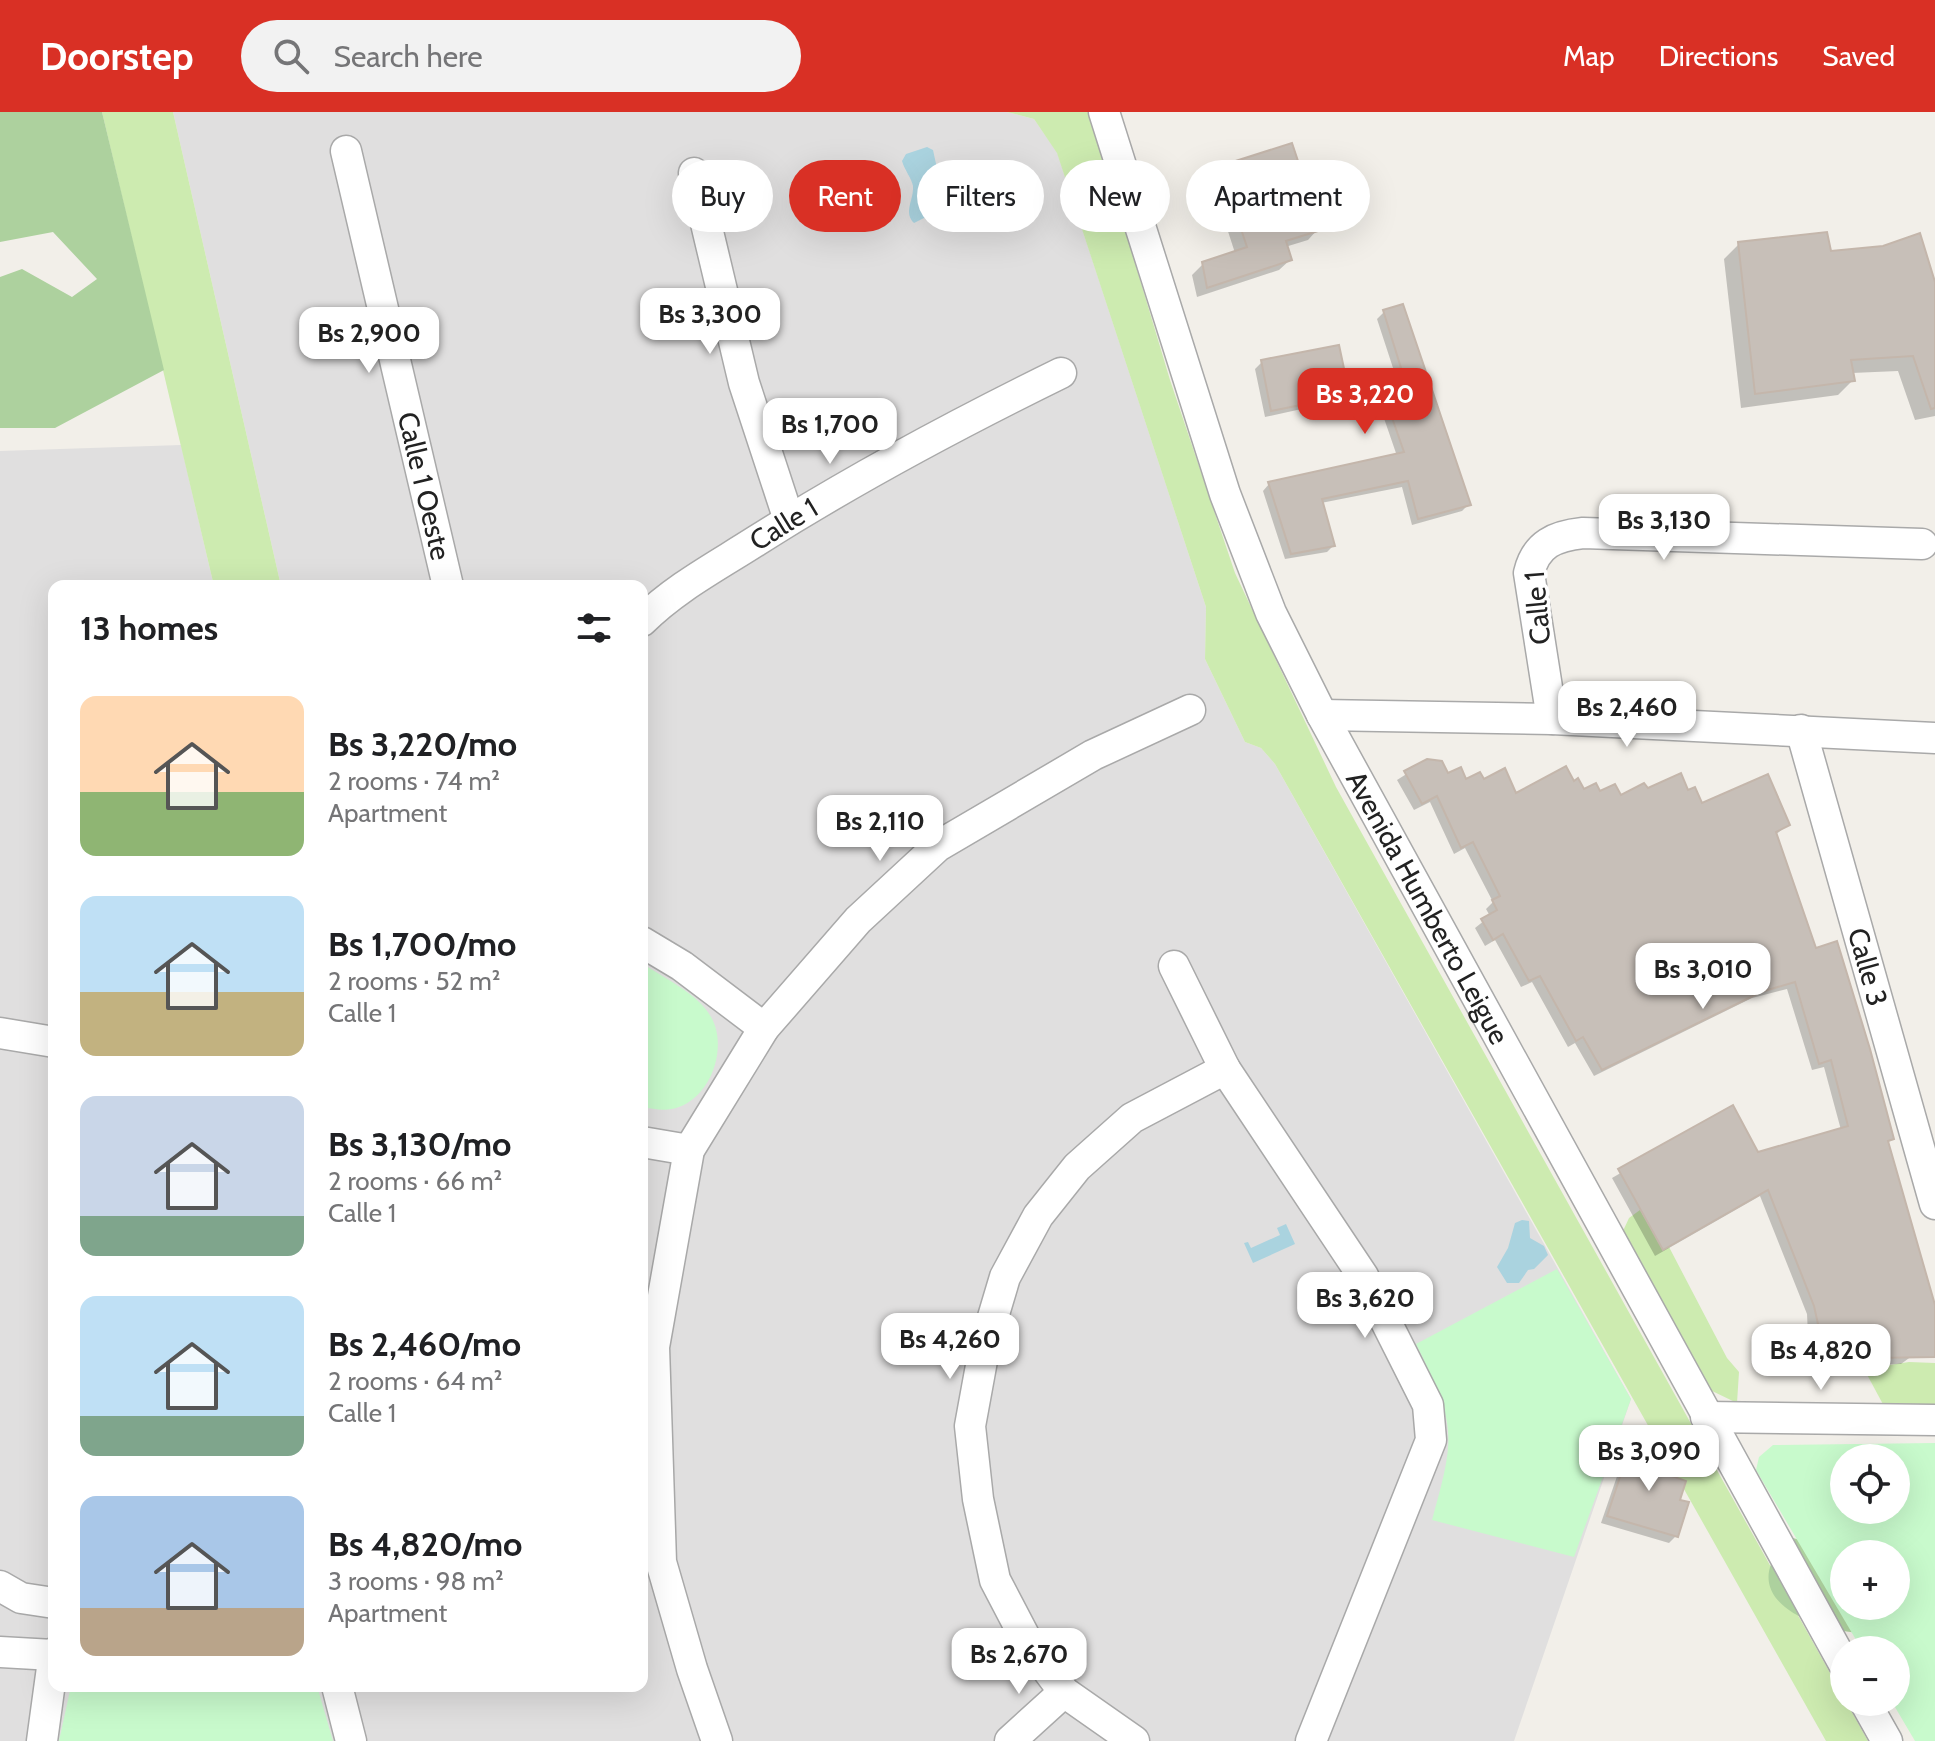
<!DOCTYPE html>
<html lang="en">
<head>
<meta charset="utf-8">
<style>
  :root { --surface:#fff; --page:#f2f2f2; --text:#202124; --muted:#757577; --accent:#d93025 }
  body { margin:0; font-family:Cabin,sans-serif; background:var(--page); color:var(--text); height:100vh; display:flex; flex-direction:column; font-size:30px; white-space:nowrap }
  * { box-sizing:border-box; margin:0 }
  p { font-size:26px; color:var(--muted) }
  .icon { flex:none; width:44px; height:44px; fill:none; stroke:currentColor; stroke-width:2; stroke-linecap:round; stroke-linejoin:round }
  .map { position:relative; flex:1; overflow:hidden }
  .sheet { position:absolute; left:48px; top:468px; width:600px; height:1112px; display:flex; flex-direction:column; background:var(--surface); border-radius:16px; box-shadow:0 8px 32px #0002 }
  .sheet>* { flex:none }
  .guide { position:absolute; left:672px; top:48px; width:760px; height:72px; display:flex; gap:16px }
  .controls { position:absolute; left:1830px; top:1332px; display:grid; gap:16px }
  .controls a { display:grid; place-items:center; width:80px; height:80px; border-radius:50%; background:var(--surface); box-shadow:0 8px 32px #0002; font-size:40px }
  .price { position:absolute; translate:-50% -68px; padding:0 18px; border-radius:16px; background:#fff; color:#222; font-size:26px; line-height:52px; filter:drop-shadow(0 2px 4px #0008) }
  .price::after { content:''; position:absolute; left:50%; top:48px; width:24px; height:18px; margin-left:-12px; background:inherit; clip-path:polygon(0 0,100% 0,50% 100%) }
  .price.selected { background:var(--accent); color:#fff }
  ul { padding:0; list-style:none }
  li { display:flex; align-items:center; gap:24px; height:200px; padding:0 32px }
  li span { display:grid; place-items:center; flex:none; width:224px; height:160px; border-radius:16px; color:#555 }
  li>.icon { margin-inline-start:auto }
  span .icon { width:96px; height:96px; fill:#fffc; stroke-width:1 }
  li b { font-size:34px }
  h2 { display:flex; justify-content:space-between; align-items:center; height:96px; padding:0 32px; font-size:34px }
  .tag { padding:0 28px; border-radius:36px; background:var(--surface); box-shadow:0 8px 32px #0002; font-size:28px; line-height:72px }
  .tag.selected { background:var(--accent); color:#fff }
  header { display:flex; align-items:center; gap:48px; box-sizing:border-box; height:112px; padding:0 40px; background:var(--accent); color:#fff }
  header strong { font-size:38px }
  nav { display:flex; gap:44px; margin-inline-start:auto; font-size:28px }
  .search { width:560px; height:72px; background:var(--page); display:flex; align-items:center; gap:20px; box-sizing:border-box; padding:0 28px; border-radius:44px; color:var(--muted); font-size:30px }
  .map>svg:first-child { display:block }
  .residential { fill:#e0dfdf }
  .grass { fill:#cdebb0 }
  .forest { fill:#add19e }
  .park { fill:#c8facc; fill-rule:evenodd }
  .water { fill:#aad3df }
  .shadow { fill:#0003 }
  .building { fill:#c7bfb8; stroke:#c4b6ab; stroke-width:2 }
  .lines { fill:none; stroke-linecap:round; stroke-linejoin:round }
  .street-casing { stroke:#a9a9a9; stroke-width:33 }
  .street { stroke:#fff; stroke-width:30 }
  .labels { text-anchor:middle; stroke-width:7; stroke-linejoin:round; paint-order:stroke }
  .street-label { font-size:28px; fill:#222; stroke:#fff }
</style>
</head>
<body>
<header>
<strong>Doorstep</strong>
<div class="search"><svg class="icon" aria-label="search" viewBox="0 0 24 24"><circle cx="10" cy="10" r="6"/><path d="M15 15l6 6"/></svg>Search here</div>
<nav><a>Map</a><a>Directions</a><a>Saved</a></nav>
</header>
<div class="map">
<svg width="1935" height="1629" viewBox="0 0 1935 1629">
  <rect width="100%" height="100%" fill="#f2efe9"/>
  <polygon class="residential" points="173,0 1007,0 1034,7 1057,40 1206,495 1205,547 1245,630 1261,636 1275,652 1631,1287 1514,1629 0,1629 0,339 181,333 214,474 54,474 54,1574 642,1574 642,474 281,474"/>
  <g class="grass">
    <polygon points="102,0 173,0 281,474 214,474"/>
    <polygon points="1007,0 1090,0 1170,268 1235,461 1336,675 1868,1629 1826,1629 1275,652 1261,636 1245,630 1205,547 1206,495 1057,41 1034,7"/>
    <polygon points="1640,1098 1663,1138 1669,1135 1727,1246 1739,1260 1737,1291 1710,1278 1623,1119 1629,1106"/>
    <polygon points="1909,1250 1935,1251 1935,1294 1885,1296 1864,1257"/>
  </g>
  <g class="forest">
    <polygon points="0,0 102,0 164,258 55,316 0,316 0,165 22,157 72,185 97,167 53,120 0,130"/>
    <path d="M 1790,1425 L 1844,1442 L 1844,1494 L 1858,1521 C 1804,1515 1732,1483 1790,1425 Z"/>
  </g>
  <g class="park">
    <path d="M 642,851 C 663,866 699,882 711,905 C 728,934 712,983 679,995 C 667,1000 654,997 642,995 Z"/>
    <path d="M 1557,1157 L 1631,1287 L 1574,1445 L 1432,1408 C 1456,1322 1456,1313 1416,1232 Z"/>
    <path d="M 1935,1331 L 1935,1629 L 1915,1629 L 1892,1590 L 1896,1590 L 1896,1538 L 1862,1538 L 1756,1358 L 1759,1345 L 1773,1333 ZM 1896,1346 L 1896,1398 L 1844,1398 L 1844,1346 ZM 1844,1442 L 1896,1442 L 1896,1494 L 1844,1494 Z"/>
    <polygon points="71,1574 317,1574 333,1629 59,1629"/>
  </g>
  <g class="water">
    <path d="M 927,35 L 933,38 L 938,61 L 929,65 L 927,74 L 937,92 L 932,102 L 914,111 C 903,100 914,88 913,74 C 912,67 904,57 902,49 L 906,42 Z"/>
    <polygon points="1522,1108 1529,1109 1530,1126 1544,1134 1548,1143 1534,1157 1528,1158 1519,1171 1507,1171 1497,1155 1508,1136 1515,1111"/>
    <polygon points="1286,1112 1295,1132 1253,1151 1244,1131 1248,1130 1251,1136 1280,1123 1277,1116"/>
  </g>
  <g class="shadow">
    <polygon points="1221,56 1318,117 1308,128 1285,135 1290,148 1279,158 1197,185 1192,163 1203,152 1235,141 1211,67"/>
    <polygon points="1739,132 1935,177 1935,304 1915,308 1898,259 1852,261 1853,268 1838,283 1741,296 1724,147"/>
    <polygon points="1384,200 1469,392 1462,399 1412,413 1402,375 1321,391 1333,434 1327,440 1285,447 1263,379 1269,372 1397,344 1378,289 1326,299 1324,292 1265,305 1255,257 1262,250 1344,269 1394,259 1377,207"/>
    <polygon points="1427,649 1448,663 1465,670 1483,670 1515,684 1583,680 1620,686 1647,679 1688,680 1701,693 1788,713 1775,723 1814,838 1892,1026 1887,1032 1935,1202 1935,1227 1901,1252 1868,1253 1862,1233 1838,1240 1836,1234 1809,1244 1807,1202 1760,1084 1655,1144 1612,1066 1732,996 1757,1043 1841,1018 1824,955 1812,958 1787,877 1752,886 1594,964 1575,931 1568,935 1532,870 1521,875 1495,828 1485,834 1475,816 1490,804 1486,797 1493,790 1465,736 1454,742 1430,690 1414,698 1397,668"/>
    <polygon points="1633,1331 1677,1389 1676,1424 1669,1431 1601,1411 1626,1338"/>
  </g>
  <g class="building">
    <polygon points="1292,31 1321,118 1286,129 1292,148 1207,176 1202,150 1247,135 1220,54"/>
    <polygon points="1827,120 1831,139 1883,134 1920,121 1935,170 1935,296 1931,297 1913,244 1851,248 1855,269 1755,282 1738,130"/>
    <polygon points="1403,192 1471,393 1418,407 1408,369 1322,387 1335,434 1291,442 1268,370 1404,340 1384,283 1332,293 1331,287 1271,299 1261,248 1339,233 1346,266 1401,256 1383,198"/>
    <polygon points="1427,647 1442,649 1448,661 1461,655 1466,667 1480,660 1484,667 1505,656 1516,681 1566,654 1574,669 1578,666 1584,677 1596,671 1600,679 1615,672 1621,683 1644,671 1648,676 1681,661 1688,678 1695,675 1702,691 1768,662 1790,713 1776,720 1816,836 1837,829 1870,937 1894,1027 1888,1029 1935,1193 1935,1245 1875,1246 1869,1227 1845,1233 1843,1228 1816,1238 1818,1212 1814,1194 1768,1078 1663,1138 1618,1057 1733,993 1758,1040 1848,1014 1831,948 1819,952 1795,870 1761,880 1602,958 1583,925 1576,929 1540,864 1529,869 1503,822 1493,828 1481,807 1497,798 1492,788 1500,784 1473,730 1461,736 1437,684 1422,692 1404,659"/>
    <polygon points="1632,1329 1664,1338 1658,1359 1686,1369 1680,1388 1689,1390 1678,1425 1607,1404"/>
  </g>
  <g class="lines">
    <defs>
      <g id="street">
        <path id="s1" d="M 1104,0 L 1225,382 L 1271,501 L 1322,603 L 1844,1552"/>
        <path id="s2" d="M 346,39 L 448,474"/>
        <polyline points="694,61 744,271 789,408"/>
        <path id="s3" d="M 642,509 C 675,476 717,454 756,429 C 854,367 957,312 1061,261"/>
        <polyline points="1322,603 1552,607 1935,626"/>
        <path d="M 1552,607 L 1529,461 C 1536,432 1555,424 1583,421 L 1922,432"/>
        <path id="s4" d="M 1801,618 L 1935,1092"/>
        <polyline points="642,830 682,854 764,916"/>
        <polyline points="1174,854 1225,957 1363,1164 1428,1293 1431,1328 1311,1629"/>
        <polyline points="0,921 54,930"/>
        <polyline points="642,1030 689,1038"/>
        <polyline points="1706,1305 1935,1308"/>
        <polyline points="0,1474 21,1486 54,1491"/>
        <polyline points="0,1540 53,1543"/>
        <polyline points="337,1574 351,1629"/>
        <polyline points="1865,1590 1887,1629"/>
        <polyline points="42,1629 54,1541"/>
        <polyline points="717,1629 692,1557 661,1450 654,1235 689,1038 764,916 858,808 938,734 1093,643 1190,598"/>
        <polyline points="1010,1629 1064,1580"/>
        <polyline points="1134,1629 1064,1580 1029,1533 995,1468 978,1387 970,1314 985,1232 1005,1165 1038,1104 1077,1055 1132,1006 1225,957"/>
      </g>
    </defs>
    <use href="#street" class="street-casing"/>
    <use href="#street" class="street"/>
  </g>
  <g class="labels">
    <g class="street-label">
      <text dy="10" stroke="none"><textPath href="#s2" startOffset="344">Calle 1 Oeste</textPath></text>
      <text dy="10" stroke="none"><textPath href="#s3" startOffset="172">Calle 1</textPath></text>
      <text transform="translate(1537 496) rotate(-95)" y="10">Calle 1</text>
      <text dy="10" stroke="none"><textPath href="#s1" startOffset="862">Avenida Humberto Leigue</textPath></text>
      <text dy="10" stroke="none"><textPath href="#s4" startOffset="246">Calle 3</textPath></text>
    </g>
  </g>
</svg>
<div class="controls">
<a><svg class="icon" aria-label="locate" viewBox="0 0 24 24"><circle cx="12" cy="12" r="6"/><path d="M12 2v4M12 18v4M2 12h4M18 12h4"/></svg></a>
<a>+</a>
<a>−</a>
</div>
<b class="price" style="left:710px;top:244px">Bs 3,300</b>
<b class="price" style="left:369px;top:263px">Bs 2,900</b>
<b class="price selected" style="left:1365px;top:324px">Bs 3,220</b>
<b class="price" style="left:830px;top:354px">Bs 1,700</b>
<b class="price" style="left:1664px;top:450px">Bs 3,130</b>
<b class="price" style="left:1627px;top:637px">Bs 2,460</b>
<b class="price" style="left:880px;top:751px">Bs 2,110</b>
<b class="price" style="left:1703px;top:899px">Bs 3,010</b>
<b class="price" style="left:1365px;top:1228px">Bs 3,620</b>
<b class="price" style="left:950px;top:1269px">Bs 4,260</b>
<b class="price" style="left:1821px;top:1280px">Bs 4,820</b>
<b class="price" style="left:1649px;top:1381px">Bs 3,090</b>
<b class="price" style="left:1019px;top:1584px">Bs 2,670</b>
<div class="guide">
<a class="tag">Buy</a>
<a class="tag selected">Rent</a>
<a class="tag">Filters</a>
<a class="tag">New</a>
<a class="tag">Apartment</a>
</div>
<section class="sheet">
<h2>13 homes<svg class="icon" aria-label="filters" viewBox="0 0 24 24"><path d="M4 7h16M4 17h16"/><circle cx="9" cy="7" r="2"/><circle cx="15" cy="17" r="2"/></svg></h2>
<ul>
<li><span style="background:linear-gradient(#ffd9b3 60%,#8fb573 0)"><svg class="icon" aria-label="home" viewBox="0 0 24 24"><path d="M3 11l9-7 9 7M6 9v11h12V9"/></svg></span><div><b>Bs 3,220/mo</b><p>2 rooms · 74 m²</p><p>Apartment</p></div></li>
<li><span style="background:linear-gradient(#bfe0f5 60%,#c2b280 0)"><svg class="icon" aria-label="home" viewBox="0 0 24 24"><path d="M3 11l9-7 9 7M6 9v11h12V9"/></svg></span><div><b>Bs 1,700/mo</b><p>2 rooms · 52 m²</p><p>Calle 1</p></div></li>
<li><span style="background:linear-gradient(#c9d6e8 75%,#7fa58c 0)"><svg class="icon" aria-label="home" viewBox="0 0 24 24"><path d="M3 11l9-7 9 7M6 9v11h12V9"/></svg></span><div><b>Bs 3,130/mo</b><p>2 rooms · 66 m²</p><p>Calle 1</p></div></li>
<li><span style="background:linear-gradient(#bfe0f5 75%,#7fa58c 0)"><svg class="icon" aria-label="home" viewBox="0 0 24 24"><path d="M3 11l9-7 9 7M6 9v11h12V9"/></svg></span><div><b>Bs 2,460/mo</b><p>2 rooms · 64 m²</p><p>Calle 1</p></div></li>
<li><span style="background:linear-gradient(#a9c7e8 70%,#b9a48a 0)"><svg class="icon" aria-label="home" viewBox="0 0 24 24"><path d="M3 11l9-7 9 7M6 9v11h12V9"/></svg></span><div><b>Bs 4,820/mo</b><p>3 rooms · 98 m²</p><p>Apartment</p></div></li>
</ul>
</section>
</div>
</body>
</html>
